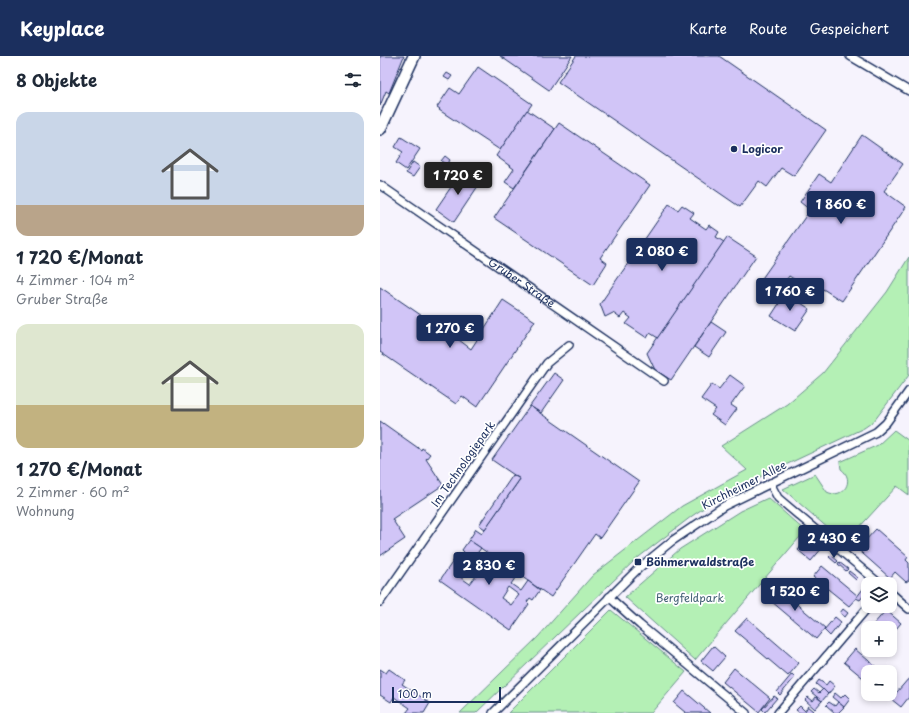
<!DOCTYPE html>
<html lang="de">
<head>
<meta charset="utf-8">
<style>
  :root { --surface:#fff; --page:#f2f2f3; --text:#1f2937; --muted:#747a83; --accent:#1b2f5e }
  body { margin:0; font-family:"Playpen Sans",sans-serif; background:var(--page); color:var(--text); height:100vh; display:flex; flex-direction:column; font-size:15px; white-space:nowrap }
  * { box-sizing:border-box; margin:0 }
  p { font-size:13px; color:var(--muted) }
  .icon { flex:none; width:22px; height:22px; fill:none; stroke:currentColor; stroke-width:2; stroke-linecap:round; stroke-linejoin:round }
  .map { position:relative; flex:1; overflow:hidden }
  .details { display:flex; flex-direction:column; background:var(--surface); width:380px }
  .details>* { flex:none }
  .tools { position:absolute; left:481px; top:521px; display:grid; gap:8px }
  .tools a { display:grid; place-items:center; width:36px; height:36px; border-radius:8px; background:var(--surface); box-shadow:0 2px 6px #0003; font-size:20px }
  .scale { position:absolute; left:12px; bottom:10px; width:109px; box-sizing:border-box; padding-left:4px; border:2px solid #1b2f5e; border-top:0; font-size:11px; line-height:14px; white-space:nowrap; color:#1b2f5e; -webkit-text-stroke:3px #fff; paint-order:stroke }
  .price { position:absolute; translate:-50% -34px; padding:0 9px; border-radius:4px; background:var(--accent); color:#fff; font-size:13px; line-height:26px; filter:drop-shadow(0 1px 2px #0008) }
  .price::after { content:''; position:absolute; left:50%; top:24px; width:12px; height:9px; margin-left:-6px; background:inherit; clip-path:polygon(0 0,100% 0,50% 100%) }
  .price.current { background:#222; color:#fff }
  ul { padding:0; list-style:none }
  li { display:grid; align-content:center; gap:8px; height:212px; padding:0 16px }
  li span { display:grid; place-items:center; height:124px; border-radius:12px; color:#555 }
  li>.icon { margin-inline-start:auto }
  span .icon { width:72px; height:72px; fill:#fffc; stroke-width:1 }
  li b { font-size:17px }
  h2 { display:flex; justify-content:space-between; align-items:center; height:48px; padding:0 16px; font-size:17px }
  header { display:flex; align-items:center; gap:24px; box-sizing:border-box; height:56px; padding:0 20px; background:var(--accent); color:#fff }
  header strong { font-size:19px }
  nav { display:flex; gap:22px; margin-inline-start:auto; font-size:14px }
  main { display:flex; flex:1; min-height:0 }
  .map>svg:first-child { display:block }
  .green { fill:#b4f0b5; stroke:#68908a }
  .building { fill:#d1c5f7; stroke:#1b2f5e; fill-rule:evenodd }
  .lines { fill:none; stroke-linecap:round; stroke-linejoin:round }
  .street-casing { stroke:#1b2f5e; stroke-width:10 }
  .secondary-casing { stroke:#1b2f5e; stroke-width:14 }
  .street { stroke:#fff; stroke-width:7 }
  .secondary { stroke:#fff; stroke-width:11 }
  .poi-dot { fill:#1b2f5e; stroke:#fff; stroke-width:1.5 }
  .labels { text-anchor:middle; stroke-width:3.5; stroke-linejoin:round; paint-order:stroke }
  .poi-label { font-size:11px; font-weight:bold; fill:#1b2f5e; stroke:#fff; text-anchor:start }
  .street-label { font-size:11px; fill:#1b2f5e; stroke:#fff }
  .park-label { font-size:11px; fill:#415f74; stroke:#fff }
</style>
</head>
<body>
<header>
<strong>Keyplace</strong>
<nav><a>Karte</a><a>Route</a><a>Gespeichert</a></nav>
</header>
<main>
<section class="details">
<h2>8 Objekte<svg class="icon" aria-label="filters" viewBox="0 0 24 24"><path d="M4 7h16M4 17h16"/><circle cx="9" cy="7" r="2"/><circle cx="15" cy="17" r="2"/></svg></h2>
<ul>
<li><span style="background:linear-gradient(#c9d6e8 75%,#b9a48a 0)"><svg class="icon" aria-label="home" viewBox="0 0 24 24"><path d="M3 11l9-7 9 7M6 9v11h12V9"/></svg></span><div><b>1 720 €/Monat</b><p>4 Zimmer · 104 m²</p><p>Gruber Straße</p></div></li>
<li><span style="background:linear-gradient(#dfe7d0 65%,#c2b280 0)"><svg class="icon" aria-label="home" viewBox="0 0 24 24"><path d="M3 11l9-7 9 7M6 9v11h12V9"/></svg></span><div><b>1 270 €/Monat</b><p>2 Zimmer · 60 m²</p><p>Wohnung</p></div></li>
</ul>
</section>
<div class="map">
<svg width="529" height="657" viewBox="0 0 529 657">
  <rect width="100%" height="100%" fill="#f6f3fd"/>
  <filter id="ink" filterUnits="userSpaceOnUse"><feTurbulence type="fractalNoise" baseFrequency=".025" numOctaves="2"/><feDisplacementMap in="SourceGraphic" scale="8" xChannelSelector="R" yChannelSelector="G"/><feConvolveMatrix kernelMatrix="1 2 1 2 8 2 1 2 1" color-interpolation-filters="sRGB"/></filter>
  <g filter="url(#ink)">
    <g class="green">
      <polygon points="529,201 529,319 494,365 484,372 346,437 312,460 255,504 96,657 80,657 158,581 213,519 302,450 367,414 341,390 407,348 443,317 507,236"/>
      <path d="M 514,374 L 529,385 L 529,439 L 517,430 L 465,487 L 403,433 L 435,418 L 447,436 C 463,444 476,424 461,413 L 460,406 L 498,389 Z"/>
      <polygon points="388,442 425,475 315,604 245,541 300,493 360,455"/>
      <polygon points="231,554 306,616 271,657 128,657"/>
    </g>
    <g class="building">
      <polygon points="0,0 24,0 9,37 6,35 0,50"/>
      <polygon points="120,0 192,0 169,34"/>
      <polygon points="196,0 339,0 446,74 414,120 401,112 387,131 379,125 360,151 178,26"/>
      <polygon points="98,11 152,48 120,94 59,54 60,53 57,51 70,32 79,38"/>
      <polygon points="67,17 72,20 69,24 64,21"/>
      <polygon points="147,54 175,73 134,132 125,126 134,113 116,100"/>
      <polygon points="179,67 270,129 220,202 227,207 213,229 114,162"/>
      <polygon points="482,79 523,108 504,135 526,151 462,245 443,233 439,239 409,220 395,240 378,228 430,154 420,146 439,118 451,126"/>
      <polygon points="21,81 40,93 26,114 16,107 23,96 15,91"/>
      <polygon points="65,100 70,104 67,109 61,105"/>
      <polygon points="33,106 40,111 33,121 26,117"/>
      <polygon points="82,115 100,127 74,166 56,153"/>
      <polygon points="289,148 298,154 302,149 314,157 310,162 326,173 329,169 339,176 336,181 344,186 278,282 270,277 267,282 246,268 251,262 244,257 240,262 233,257 225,261 220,248"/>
      <polygon points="347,181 376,200 291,324 275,314 267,297"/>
      <polygon points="0,231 48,264 50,262 91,293 123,244 155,265 97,351 82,340 76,348 0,296"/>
      <polygon points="406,237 430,253 415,275 391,260"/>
      <polygon points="331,266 346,276 329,301 314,291"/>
      <polygon points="174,317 184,324 161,357 150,350"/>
      <polygon points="350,319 365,330 351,349 357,353 345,369 331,359 336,353 321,343 332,328 339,333"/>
      <polygon points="150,350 259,426 220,482 215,478 171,541 89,484 96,473 102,477 140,423 112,404"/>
      <polygon points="0,365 41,394 42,392 50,398 46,403 63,429 12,463 25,483 0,500"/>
      <polygon points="133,419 140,423 105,473 99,469"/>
      <polygon points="496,473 528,501 526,504 529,507 529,524 526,526 515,516 510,522 474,490 480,483 484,486"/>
      <polygon points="430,480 443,491 431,505 418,494"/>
      <path d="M 89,484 L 101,492 L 93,503 L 103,510 L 111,499 L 138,518 L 131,528 L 141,535 L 148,525 L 160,534 L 153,544 L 150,542 L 147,546 L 149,548 L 131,574 L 60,524 L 78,498 L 82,500 L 84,496 L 82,494 ZM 92,505 L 102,512 L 90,528 L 80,521 ZM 128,531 L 139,539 L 131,549 L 121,542 Z"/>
      <polygon points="451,499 458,505 456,507 449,501"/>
      <polygon points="459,506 468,513 466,515 458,508"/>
      <polygon points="442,510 478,540 469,550 433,521"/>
      <polygon points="469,515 478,522 476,524 468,517"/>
      <polygon points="394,529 445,572 436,583 385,540"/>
      <polygon points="486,529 488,534 480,544 476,542"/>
      <polygon points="463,553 468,557 465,561 460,557"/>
      <polygon points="506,554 521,567 510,580 510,572 496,572 493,569"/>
      <polygon points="455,561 461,566 450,580 444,574"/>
      <polygon points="367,562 419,607 408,620 355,575"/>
      <polygon points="333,590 345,601 333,615 321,605"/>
      <polygon points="475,593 502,616 488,616 488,626 464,606"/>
      <polygon points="354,612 390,642 379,656 343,626"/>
      <polygon points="0,613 6,617 9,613 25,624 22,628 50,647 44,657 26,657 30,652 14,641 11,646 0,639"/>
      <polygon points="412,618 415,621 400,639 397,636"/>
      <polygon points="529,622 529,641 521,651 511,643"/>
      <polygon points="439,624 446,629 449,625 455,630 448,638 436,628"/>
      <polygon points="434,633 439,637 443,633 448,638 442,645 431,636"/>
      <polygon points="304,635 330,657 306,657 294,647"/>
      <polygon points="455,637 461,642 465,638 470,643 464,651 452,641"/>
      <polygon points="394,640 397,642 385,656 382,653"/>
      <polygon points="428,641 433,645 436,641 442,645 435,653 425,644"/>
      <polygon points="449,646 455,650 458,646 464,651 458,657 455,657 446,649"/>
      <polygon points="420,650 425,655 428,650 434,655 432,657 420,657 416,654"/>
    </g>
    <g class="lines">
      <defs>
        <g id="street">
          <polyline points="470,0 529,35"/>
          <path id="s1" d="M 0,129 L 284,325"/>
          <polyline points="390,427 398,442 500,528"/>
          <polyline points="510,536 529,553"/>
          <polyline points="229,541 260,569 366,657"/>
          <polyline points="0,546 167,307 189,289"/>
          <polyline points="113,657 259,512 292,485 344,450 496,376 506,367 529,335"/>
          <polyline points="398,657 489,550"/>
        </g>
        <polyline id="secondary" points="0,73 34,0"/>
      </defs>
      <use href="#street" class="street-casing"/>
      <use href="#secondary" class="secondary-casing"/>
      <use href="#street" class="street"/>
      <use href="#secondary" class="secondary"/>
    </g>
  </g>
  <g class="poi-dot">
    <circle cx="354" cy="93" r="4"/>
    <rect x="254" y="502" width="8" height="8" rx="2"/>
  </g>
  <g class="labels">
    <g class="poi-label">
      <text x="362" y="97">Logicor</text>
      <text x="266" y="510">Böhmerwaldstraße</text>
    </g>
    <g class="street-label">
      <text dy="4" stroke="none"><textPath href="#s1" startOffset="172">Gruber Straße</textPath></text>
      <text transform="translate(83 408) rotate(-55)" y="4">Im Technologiepark</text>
      <text transform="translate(364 429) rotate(-27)" y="4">Kirchheimer Allee</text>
    </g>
    <g class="park-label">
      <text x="310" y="546">Bergfeldpark</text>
    </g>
  </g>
</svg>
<div class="tools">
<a><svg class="icon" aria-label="layers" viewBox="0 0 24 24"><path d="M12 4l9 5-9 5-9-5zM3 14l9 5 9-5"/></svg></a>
<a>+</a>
<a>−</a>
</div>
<div class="scale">100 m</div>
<b class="price current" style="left:78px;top:140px">1 720 €</b>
<b class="price" style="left:461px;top:169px">1 860 €</b>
<b class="price" style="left:282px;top:216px">2 080 €</b>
<b class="price" style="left:410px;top:256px">1 760 €</b>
<b class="price" style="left:70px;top:293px">1 270 €</b>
<b class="price" style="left:454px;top:503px">2 430 €</b>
<b class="price" style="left:109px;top:530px">2 830 €</b>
<b class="price" style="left:415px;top:556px">1 520 €</b>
</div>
</main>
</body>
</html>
